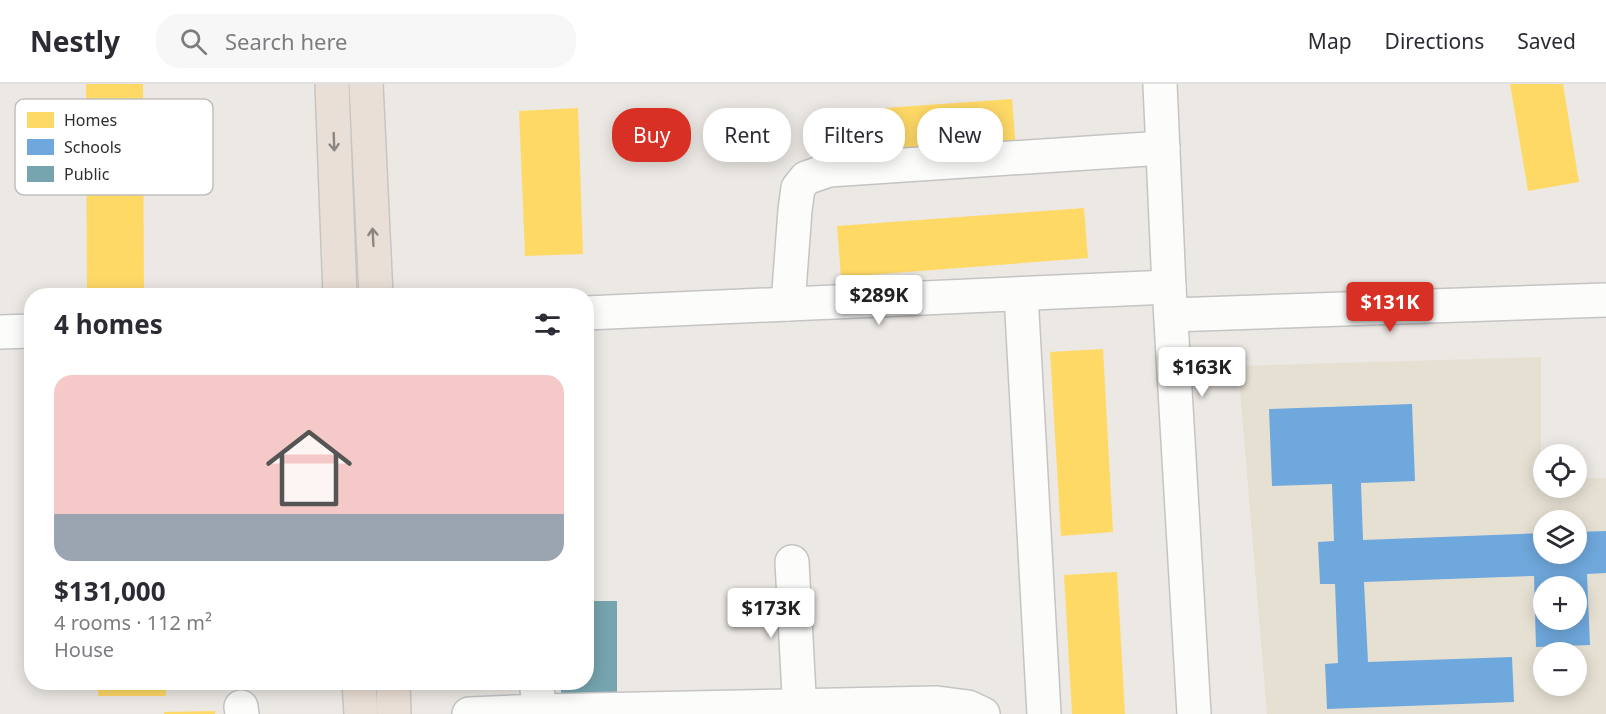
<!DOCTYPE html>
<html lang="en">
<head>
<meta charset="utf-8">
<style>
  :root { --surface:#fff; --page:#f7f7f7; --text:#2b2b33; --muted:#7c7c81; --line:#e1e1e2; --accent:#d93025 }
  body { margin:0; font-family:"Noto Sans",sans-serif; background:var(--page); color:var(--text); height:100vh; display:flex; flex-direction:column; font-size:22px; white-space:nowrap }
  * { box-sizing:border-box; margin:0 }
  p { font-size:20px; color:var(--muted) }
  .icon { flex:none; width:33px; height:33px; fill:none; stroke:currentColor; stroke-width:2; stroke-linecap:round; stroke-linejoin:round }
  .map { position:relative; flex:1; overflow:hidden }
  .side { position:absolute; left:24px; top:204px; width:570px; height:402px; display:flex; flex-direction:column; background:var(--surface); border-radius:24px; box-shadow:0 3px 15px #0003 }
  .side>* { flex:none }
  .top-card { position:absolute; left:612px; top:24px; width:570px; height:54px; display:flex; gap:12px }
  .fabs { position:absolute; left:1533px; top:360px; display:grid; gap:12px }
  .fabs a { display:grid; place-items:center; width:54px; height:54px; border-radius:50%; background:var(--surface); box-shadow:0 3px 15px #0003; font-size:30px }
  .price { position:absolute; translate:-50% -51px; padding:0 14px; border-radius:6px; background:#fff; color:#222; font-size:20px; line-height:39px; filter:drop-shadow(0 2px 3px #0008) }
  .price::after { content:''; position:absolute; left:50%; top:36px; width:18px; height:14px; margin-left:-9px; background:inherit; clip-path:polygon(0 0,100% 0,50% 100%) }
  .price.on { background:var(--accent); color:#fff }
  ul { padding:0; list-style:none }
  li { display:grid; align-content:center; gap:12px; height:318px; padding:0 30px }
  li+li { border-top:2px solid var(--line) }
  li span { display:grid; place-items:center; height:186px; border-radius:18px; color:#555 }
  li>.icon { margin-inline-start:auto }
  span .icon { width:108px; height:108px; fill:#fffc; stroke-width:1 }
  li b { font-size:26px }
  h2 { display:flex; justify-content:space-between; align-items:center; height:72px; padding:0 30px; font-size:26px }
  .pill { padding:0 21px; border-radius:24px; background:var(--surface); box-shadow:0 3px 15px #0003; font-size:21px; line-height:54px }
  .pill.on { background:var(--accent); color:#fff }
  header { display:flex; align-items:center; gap:36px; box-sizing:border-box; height:84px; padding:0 30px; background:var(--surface); border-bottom:2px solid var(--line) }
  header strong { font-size:28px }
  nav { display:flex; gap:33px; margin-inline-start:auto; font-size:21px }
  .search { width:420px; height:54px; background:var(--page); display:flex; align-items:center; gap:15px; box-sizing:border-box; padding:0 21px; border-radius:24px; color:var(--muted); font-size:22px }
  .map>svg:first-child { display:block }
  .education { fill:#e6e0d3; fill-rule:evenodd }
  .homes { fill:#ffd966 }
  .schools { fill:#6fa8dc; fill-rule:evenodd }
  .public { fill:#76a5af }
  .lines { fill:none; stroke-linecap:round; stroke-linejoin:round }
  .minor-casing { stroke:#c5c4c5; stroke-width:36 }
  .highway-casing { stroke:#c6c5c4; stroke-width:36 }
  .minor { stroke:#fcfcfb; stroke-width:33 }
  .highway { stroke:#eadfd6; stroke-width:33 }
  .oneway { stroke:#8c8682 }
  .key { fill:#fff; stroke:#c0c0c0; stroke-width:1.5 }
  .key-label { font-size:16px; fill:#2e2e2e }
</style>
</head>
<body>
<header>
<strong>Nestly</strong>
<div class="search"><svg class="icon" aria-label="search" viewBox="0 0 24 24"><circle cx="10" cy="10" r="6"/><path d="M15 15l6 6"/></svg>Search here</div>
<nav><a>Map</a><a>Directions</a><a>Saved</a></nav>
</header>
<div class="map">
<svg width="1606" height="630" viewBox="0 0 1606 630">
  <rect width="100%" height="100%" fill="#ece8e4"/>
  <path class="education" d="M 1541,273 L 1541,395 L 1543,395 L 1544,404 L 1576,404 L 1577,394 L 1606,394 L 1606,630 L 1267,630 L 1238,282 ZM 1544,436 L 1576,436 L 1576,470 L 1544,470 ZM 1544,502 L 1576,502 L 1576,536 L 1544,536 ZM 1544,568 L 1576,568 L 1576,602 L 1544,602 Z"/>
  <g class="homes">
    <polygon points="86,0 143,0 144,211 87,212"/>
    <polygon points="1510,0 1563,0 1579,98 1528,107"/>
    <polygon points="1012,15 1016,67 832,81 828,28"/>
    <polygon points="578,24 583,170 525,172 519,27"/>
    <polygon points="1084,124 1088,174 841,193 837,142"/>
    <polygon points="1103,265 1113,448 1061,452 1050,268"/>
    <polygon points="1117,488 1125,630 1072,630 1064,491"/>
    <polygon points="98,598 165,598 166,612 98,612"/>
    <polygon points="215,627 215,630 164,630 164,628"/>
  </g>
  <path class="schools" d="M 1412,320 L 1415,397 L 1361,399 L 1363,456 L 1544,449 L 1544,470 L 1576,470 L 1576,448 L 1606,447 L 1606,489 L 1587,490 L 1590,561 L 1536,563 L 1534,492 L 1364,498 L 1368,578 L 1512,573 L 1514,618 L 1327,625 L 1325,580 L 1338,579 L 1335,500 L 1320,500 L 1318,458 L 1334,457 L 1332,400 L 1272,402 L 1269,325 ZM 1544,502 L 1576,502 L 1576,536 L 1544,536 Z"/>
  <polygon class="public" points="586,517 617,517 617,621 561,621 561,598 586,598"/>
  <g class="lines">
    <defs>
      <g id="minor">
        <polyline points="1160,0 1169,203 1194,630"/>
        <polyline points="1021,210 1044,630"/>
        <polyline points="788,220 795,126 798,104 806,94 829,86 1163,64"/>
        <polyline points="586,229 1169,203"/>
        <polyline points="1172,231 1606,216"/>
        <polyline points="0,248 32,247"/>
        <polyline points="792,478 800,630"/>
        <polyline points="241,623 242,630"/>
        <polyline points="540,627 937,619 968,623 983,630"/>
        <polyline points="469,630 540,627 536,598"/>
      </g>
      <g id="highway">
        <polyline points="332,0 340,212"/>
        <polyline points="366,0 376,212"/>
        <polyline points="359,598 361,630"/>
        <polyline points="393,598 394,630"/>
      </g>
    </defs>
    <use href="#minor" class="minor-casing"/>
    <use href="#highway" class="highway-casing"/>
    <use href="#minor" class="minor"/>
    <use href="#highway" class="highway"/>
  </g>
  <defs><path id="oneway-shaft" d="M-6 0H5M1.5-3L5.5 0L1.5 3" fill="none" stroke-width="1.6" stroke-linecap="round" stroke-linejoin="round" transform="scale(1.5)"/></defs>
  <g class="oneway">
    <use href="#oneway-shaft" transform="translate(334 58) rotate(88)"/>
    <use href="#oneway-shaft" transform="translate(373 153) rotate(-93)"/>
  </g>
  <rect x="15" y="15" width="198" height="96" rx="9" class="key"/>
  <rect x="27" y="28" width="27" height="16" fill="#ffd966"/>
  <rect x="27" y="55" width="27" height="16" fill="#6fa8dc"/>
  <rect x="27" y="82" width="27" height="16" fill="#76a5af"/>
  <g class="key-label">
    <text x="64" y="42">Homes</text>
    <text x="64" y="69">Schools</text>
    <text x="64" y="96">Public</text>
  </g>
</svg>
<div class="fabs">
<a><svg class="icon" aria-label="locate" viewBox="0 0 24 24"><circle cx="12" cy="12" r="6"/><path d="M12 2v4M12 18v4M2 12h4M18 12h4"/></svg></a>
<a><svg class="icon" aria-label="layers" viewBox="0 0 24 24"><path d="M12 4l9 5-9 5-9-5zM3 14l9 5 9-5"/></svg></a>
<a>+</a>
<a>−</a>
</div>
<b class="price" style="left:879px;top:242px">$289K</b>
<b class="price on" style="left:1390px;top:249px">$131K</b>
<b class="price" style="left:1202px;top:314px">$163K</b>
<b class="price" style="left:771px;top:555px">$173K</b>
<div class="top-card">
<a class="pill on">Buy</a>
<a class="pill">Rent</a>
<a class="pill">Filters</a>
<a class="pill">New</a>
</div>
<section class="side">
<h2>4 homes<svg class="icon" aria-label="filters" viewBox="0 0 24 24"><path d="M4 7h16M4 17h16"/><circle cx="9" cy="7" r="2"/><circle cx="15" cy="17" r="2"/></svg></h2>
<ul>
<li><span style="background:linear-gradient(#f6c9c9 75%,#9aa5b1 0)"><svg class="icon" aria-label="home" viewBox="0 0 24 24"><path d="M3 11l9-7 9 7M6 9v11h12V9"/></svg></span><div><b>$131,000</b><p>4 rooms · 112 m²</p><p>House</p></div></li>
</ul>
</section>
</div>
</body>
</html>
